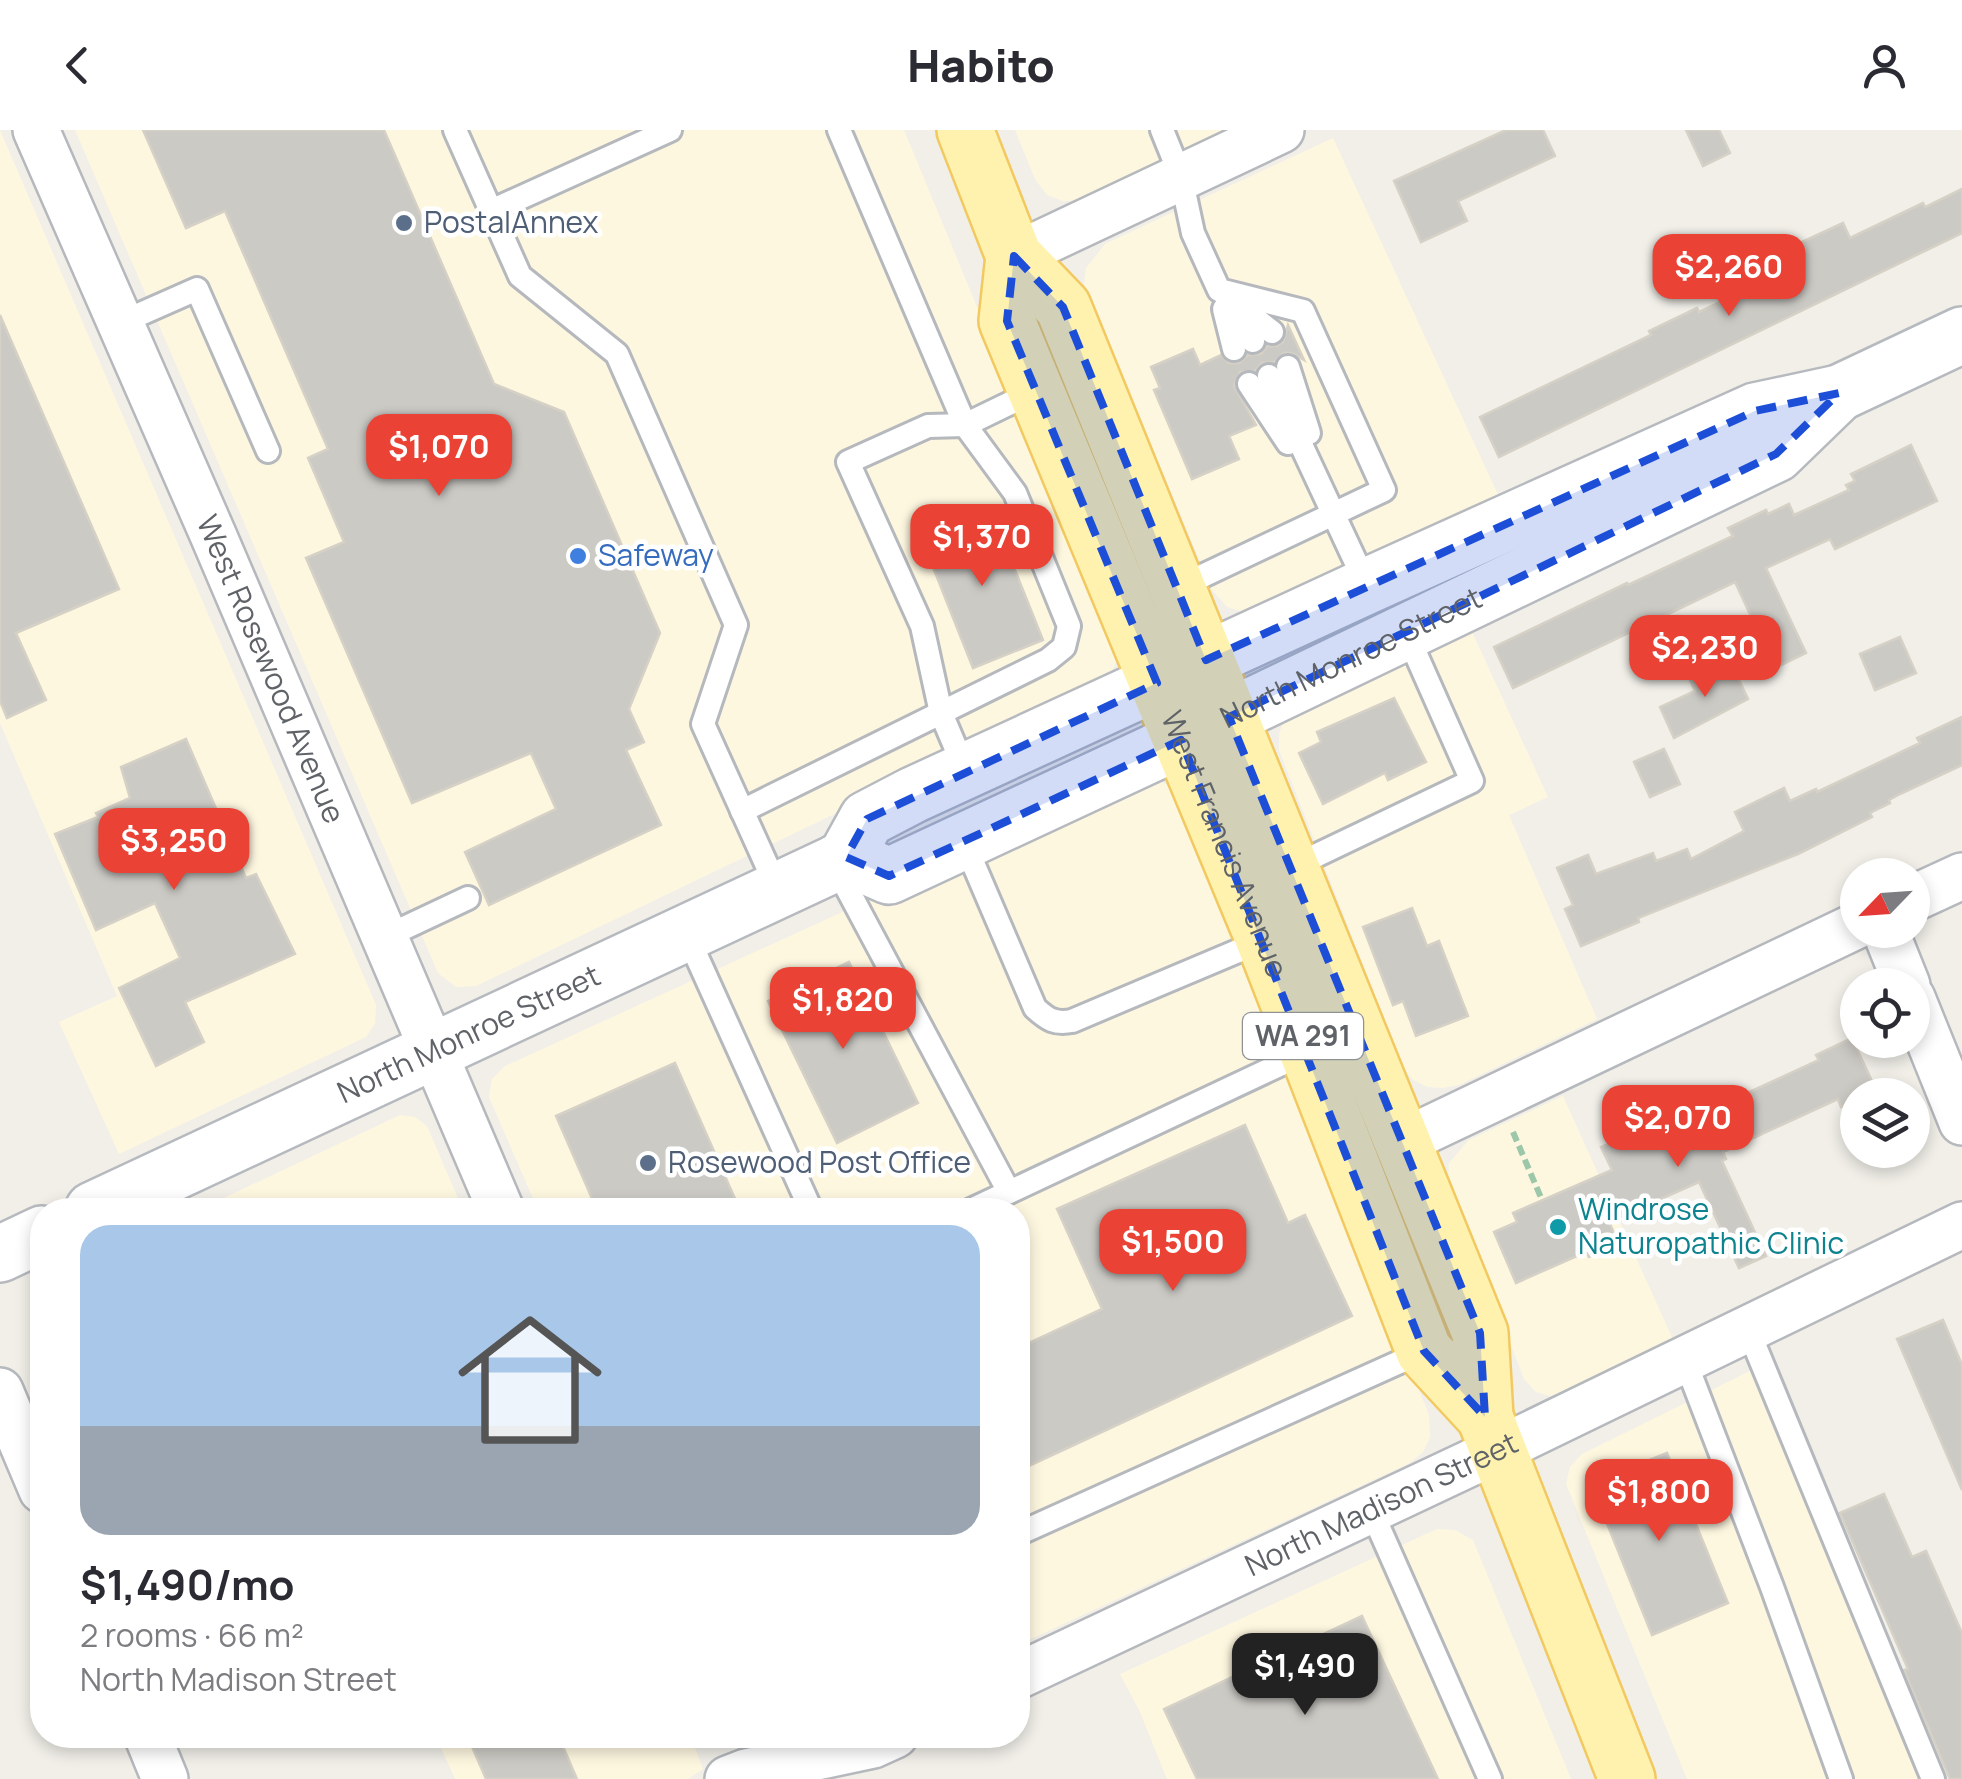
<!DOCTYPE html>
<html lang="en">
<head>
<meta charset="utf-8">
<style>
  :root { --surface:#fff; --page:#f7f7f7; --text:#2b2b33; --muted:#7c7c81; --accent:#ea4335 }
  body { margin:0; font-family:Manrope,sans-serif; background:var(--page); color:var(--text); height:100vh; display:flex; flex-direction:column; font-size:38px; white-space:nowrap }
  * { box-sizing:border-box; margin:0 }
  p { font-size:32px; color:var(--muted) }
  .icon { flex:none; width:55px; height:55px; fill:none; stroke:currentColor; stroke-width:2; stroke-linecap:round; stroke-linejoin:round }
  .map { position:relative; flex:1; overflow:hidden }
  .panel { position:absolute; left:30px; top:1068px; width:1000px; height:550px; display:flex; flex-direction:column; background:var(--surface); border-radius:40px; box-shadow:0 5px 15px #0003 }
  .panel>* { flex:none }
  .needle { width:65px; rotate:245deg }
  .controls { position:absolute; left:1840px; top:728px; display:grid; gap:20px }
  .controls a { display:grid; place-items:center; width:90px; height:90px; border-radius:50%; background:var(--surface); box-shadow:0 5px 15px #0003; font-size:50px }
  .price { position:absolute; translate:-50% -85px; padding:0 22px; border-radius:20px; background:var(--accent); color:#fff; font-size:32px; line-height:65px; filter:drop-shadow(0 2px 5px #0008) }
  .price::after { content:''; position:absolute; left:50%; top:60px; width:30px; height:22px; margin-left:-15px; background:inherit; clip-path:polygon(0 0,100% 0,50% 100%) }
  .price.on { background:#222; color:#fff }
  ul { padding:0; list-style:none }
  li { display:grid; align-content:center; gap:20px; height:530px; padding:0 50px }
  li span { display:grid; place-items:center; height:310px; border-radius:30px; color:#555 }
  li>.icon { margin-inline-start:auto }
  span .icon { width:180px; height:180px; fill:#fffc; stroke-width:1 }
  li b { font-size:42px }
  header { display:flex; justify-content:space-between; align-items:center; height:130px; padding:0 50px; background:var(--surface); font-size:45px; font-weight:800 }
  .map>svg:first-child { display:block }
  .commercial { fill:#fef7e0 }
  .building { fill:#cccac5; stroke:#d6d1c6; stroke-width:2.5 }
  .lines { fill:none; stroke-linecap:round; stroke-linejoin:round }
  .lane-casing { stroke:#b5b8bc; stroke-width:28 }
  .street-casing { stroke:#b5b8bc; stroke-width:50 }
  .secondary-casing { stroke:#b6babf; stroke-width:60 }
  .primary-casing { stroke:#f2c960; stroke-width:60 }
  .path { stroke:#9cc7a9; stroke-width:6; stroke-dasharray:10 5; stroke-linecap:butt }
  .lane { stroke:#fff; stroke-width:22 }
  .street { stroke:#fff; stroke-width:45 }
  .secondary { stroke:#fff; stroke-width:55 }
  .primary { stroke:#fff2af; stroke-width:55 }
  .marked { fill:#1d4ed8; fill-opacity:0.2; stroke:#1d4ed8; stroke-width:8; stroke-dasharray:20 12; stroke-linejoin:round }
  .service-dot { fill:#5c6f8a; stroke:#fff; stroke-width:4 }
  .shop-dot { fill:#3f7fe0; stroke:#fff; stroke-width:4 }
  .culture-dot { fill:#0f9aa8; stroke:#fff; stroke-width:4 }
  .labels { text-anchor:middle; stroke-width:9; stroke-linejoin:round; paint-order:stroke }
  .shield { fill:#fff; stroke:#8f9295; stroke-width:2.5 }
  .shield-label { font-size:28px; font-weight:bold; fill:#5f6368 }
  .service-label { font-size:30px; fill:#4e5e75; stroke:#fff; text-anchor:start }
  .shop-label { font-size:30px; fill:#366cbe; stroke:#fff; text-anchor:start }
  .street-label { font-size:30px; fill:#5f6368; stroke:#fff }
  .culture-label { font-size:30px; fill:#0d838f; stroke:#fff; text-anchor:start }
</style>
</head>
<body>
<header><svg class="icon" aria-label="back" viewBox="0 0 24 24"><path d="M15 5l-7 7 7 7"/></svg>Habito<svg class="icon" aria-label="person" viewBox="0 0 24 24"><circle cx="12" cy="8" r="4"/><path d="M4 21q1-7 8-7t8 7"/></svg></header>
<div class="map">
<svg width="1962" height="1649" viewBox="0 0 1962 1649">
  <rect width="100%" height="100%" fill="#f1efe8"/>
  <g class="commercial">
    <polygon points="0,0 376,875 375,894 366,907 119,1024 59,892 117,866 0,593"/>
    <polygon points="75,0 904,0 1117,516 1116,532 1109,547 1099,557 476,856 456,857 438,843"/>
    <polygon points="1015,0 1230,0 1083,70 1063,71 1047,65 1035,49"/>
    <polygon points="1333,8 1500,369 1259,481 1243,482 1227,477 1212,460 1084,154 1086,138 1105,114"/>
    <polygon points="1467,491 1548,667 1509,685 1597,889 1459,955 1443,958 1428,957 1413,950 1404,939 1279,620 1279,604 1284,589"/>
    <polygon points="1150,648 1168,655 1183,671 1429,1285 1430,1307 1423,1322 1408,1334 1018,1515 1018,1080 538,1080 489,967 492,949 505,936 1123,654"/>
    <polygon points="1563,966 1675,1214 1565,1266 1550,1266 1536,1262 1524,1249 1448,1051 1449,1033 1469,1010"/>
    <polygon points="400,985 415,987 427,996 463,1080 211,1080 209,1075"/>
    <polygon points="1758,1237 1926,1649 1687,1649 1566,1354 1570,1337 1582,1324"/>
    <polygon points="1437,1399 1455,1400 1473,1410 1571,1649 1167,1649 1140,1582 1120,1544"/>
    <polygon points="435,1605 690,1605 703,1639 688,1649 455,1649"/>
  </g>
  <g class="building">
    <polygon points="143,0 384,0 494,254 564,282 660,503 629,579 644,612 626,620 661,695 489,775 465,722 556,679 531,623 412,673 306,428 344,412 308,328 328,319 225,81 186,98"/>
    <polygon points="1506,0 1543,0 1555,26 1458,71 1467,91 1421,112 1394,51"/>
    <polygon points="1686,0 1719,0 1730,23 1703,36"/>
    <polygon points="1962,59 1962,103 1499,327 1480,287 1651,205 1649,201 1697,178 1699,182 1753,157 1745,141 1795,115 1843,93 1850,108 1923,73 1925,77"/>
    <polygon points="0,185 119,459 16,503 46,570 7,588 0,571"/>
    <polygon points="1288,195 1304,230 1292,223 1284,223 1274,232 1262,233 1255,241 1240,242 1234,256 1256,295 1229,306 1239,329 1192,349 1154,260 1160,258 1151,237 1193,219 1200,235 1221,225 1229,233 1239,233 1248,225 1261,224 1267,216 1277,216 1283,212"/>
    <polygon points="1911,315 1937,371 1835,419 1830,409 1766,438 1806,523 1775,538 1735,452 1513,558 1494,517 1627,453 1628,455 1733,406 1728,398 1766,380 1768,384 1789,374 1794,385 1849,360 1846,355 1855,351 1851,344"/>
    <polygon points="991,380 1043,510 973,538 921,407"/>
    <polygon points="1900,507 1916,543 1875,560 1860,524"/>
    <polygon points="1730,531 1748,569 1674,608 1660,577 1695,561 1690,550"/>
    <polygon points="1394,568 1426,632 1388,650 1385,643 1323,674 1299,623 1321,612 1317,602"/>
    <polygon points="1962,587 1962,635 1900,664 1889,670 1890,673 1870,683 1872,687 1798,724 1638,788 1639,792 1581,816 1565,779 1573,775 1557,738 1588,725 1596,744 1653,723 1656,731 1687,719 1691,729 1744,701 1735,682 1784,658 1790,671 1816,659 1817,662 1920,613 1917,608"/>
    <polygon points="186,609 246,748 256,744 295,824 185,872 204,912 156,936 119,858 180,828 155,773 96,800 55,704 98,687 96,683 130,668 121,637"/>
    <polygon points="1664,619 1680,654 1650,667 1634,632"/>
    <polygon points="1412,778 1427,816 1439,811 1468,886 1416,906 1403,871 1393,875 1363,797"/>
    <polygon points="849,832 918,973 837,1013 768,871"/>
    <polygon points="1852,908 1876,960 1858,965 1858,969 1841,977 1838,969 1723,1022 1726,1029 1722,1031 1766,1126 1739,1138 1699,1052 1609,1092 1619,1114 1589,1127 1586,1122 1516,1153 1494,1102 1517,1092 1513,1083 1612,1040 1601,1017 1638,1000 1643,1013 1678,997 1680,1003 1731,979 1728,972 1819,930 1816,925"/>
    <polygon points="675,933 740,1080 597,1080 556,986"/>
    <polygon points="1245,995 1288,1093 1305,1085 1352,1186 1018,1341 1018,1218 1102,1179 1057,1079"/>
    <polygon points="1943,1190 1962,1235 1962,1360 1897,1209"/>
    <polygon points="1667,1323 1728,1473 1652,1505 1591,1354"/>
    <polygon points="1884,1364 1912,1427 1926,1421 1962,1503 1962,1649 1950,1649 1904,1540 1908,1539 1840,1383"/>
    <polygon points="1362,1486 1438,1649 1197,1649 1164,1579"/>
    <polygon points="467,1605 558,1605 577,1649 486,1649"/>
  </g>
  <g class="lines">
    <defs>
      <g id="lane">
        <polyline points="455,0 520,146 617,224 736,495 703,594 778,760"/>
        <polyline points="1162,0 1181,47 1193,103 1219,160 1303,181 1384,360 1177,458"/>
        <polyline points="491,81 670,0"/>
        <polyline points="1225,165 1272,202"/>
        <polyline points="1224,179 1234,219"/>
        <polyline points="1232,180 1253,211"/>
        <polyline points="120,193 197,159 268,321"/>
        <polyline points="1288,237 1309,303"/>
        <polyline points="1269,246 1367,456"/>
        <polyline points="1249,254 1288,313"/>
        <polyline points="966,642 941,583 922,496 848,332 928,296 965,295 1035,261"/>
        <polyline points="742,681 1048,530 1064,517 1069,496 1015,363 965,295 839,0"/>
        <path d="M 964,712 L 1035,878 C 1048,890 1055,894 1072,891 L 1264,810"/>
        <polyline points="834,734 1009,1062"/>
        <polyline points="1290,738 1472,651 1406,502"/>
        <polyline points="686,803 811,1080"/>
        <polyline points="383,808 468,768"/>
        <polyline points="971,1080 1307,922"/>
        <polyline points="1747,1197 1933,1649"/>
        <polyline points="1684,1228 1772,1457 1841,1649"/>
        <polyline points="1371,1380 1490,1649"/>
        <polyline points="1018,1404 1424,1221"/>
      </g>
      <g id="street">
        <path id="s1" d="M 36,0 L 214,407 L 501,1080"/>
        <polyline points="1014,126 1281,0"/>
        <polyline points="1912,769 1962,746"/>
        <polyline points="1885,800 1907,855"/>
        <polyline points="1912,868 1962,992"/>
        <polyline points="1402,1012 1858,795"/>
        <polyline points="0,1261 42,1360"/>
        <path id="s2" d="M 1018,1546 L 1498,1320 L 1962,1095"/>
        <polyline points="147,1605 165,1649"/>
        <polyline points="728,1649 746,1642 873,1615 895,1605"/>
      </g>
      <g id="secondary">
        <path id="s3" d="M 846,727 L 889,746 L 1181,610 L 1776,324 L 1839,263"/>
        <path id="s4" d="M 93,1080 L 834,734 L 846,727 L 867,689 L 913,665 L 1367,456 L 1755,281 L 1839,263 L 1962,205"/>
        <polyline points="0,1124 42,1104"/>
      </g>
      <g id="primary">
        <polyline points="965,0 1014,126 1063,177 1480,1203 1485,1287 1627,1649"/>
        <path id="s5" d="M 1014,126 L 1007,191 L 1264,810 L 1424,1221 L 1485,1287"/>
      </g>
    </defs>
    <use href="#lane" class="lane-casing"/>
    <use href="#street" class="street-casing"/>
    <use href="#secondary" class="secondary-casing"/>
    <use href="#primary" class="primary-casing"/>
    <polyline class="path" points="1513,1002 1542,1070"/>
    <use href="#lane" class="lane"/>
    <use href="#street" class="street"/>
    <use href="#secondary" class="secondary"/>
    <use href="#primary" class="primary"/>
  </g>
  <path class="marked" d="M 1014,126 L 1063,177 L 1206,530 L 1755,281 L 1839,263 L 1776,324 L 1229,587 L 1480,1203 L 1485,1287 L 1424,1221 L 1181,610 L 889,746 L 846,727 L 867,689 L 1157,553 L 1007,191 Z"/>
  <g class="service-dot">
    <circle cx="404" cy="93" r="10"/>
    <circle cx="648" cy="1033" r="10"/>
  </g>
  <circle class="shop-dot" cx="578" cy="426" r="10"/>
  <circle class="culture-dot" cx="1558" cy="1097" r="10"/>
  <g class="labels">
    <rect class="shield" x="1243" y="883" width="120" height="46" rx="8"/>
    <g class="shield-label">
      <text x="1303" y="916">WA 291</text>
    </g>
    <g class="service-label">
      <text x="424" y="103">PostalAnnex</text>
      <text x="668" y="1043">Rosewood Post Office</text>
    </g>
    <g class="shop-label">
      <text x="598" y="436">Safeway</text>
    </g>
    <g class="street-label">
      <text dy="10" stroke="none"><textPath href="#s3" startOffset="558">North Monroe Street</textPath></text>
      <text dy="10" stroke="none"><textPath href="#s1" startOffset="588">West Rosewood Avenue</textPath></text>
      <text dy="10" stroke="none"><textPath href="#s5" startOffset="632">West Francis Avenue</textPath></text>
      <text dy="10" stroke="none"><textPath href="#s4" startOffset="415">North Monroe Street</textPath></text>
      <text dy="10" stroke="none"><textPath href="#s2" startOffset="402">North Madison Street</textPath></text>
    </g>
    <g class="culture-label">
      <text x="1578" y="1090">Windrose<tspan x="1578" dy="34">Naturopathic Clinic</tspan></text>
    </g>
  </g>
</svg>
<div class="controls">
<a><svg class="needle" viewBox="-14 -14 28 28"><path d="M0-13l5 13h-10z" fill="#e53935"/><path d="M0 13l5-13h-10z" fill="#7c7c81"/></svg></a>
<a><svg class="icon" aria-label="locate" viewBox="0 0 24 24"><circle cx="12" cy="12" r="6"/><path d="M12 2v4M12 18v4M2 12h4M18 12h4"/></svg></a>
<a><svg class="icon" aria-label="layers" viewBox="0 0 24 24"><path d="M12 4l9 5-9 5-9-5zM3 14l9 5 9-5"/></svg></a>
</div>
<b class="price" style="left:1729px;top:189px">$2,260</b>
<b class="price" style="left:439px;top:369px">$1,070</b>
<b class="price" style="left:982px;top:459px">$1,370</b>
<b class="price" style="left:1705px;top:570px">$2,230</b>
<b class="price" style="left:174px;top:763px">$3,250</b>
<b class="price" style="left:843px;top:922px">$1,820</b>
<b class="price" style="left:1678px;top:1040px">$2,070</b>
<b class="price" style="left:1173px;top:1164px">$1,500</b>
<b class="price" style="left:1659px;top:1414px">$1,800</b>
<b class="price on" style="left:1305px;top:1588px">$1,490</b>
<section class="panel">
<ul>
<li><span style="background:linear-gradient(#a9c7e8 65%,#9aa5b1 0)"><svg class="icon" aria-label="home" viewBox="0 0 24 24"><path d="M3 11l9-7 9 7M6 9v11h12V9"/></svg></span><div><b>$1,490/mo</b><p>2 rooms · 66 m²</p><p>North Madison Street</p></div></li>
</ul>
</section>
</div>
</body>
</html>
